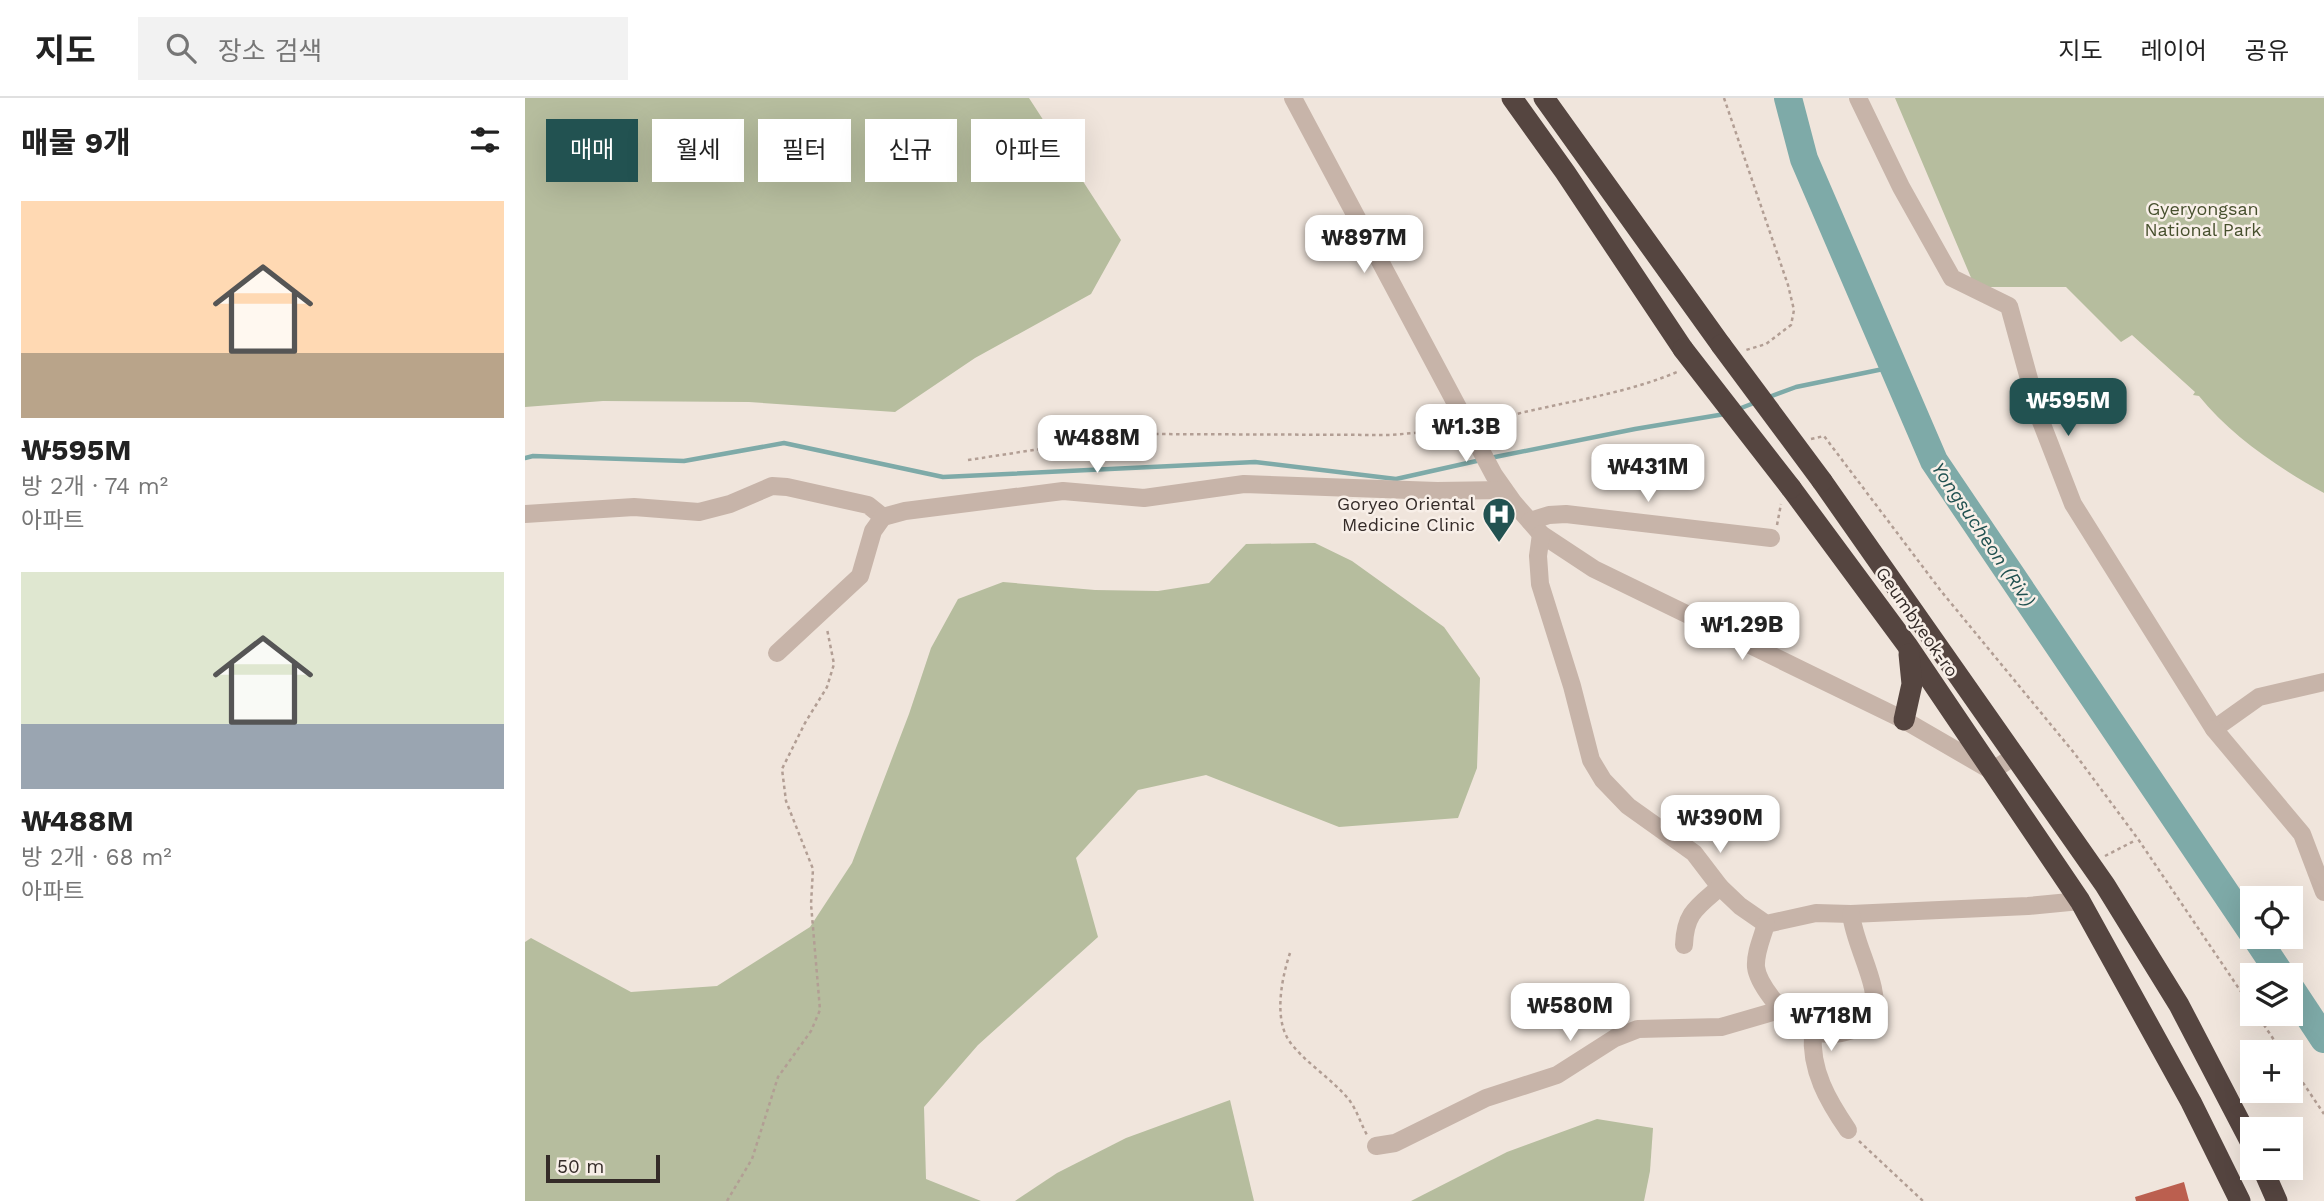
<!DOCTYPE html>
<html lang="ko">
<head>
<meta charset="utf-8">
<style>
  :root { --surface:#fff; --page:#f2f2f2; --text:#222; --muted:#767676; --line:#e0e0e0; --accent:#225251 }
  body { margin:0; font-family:"Work Sans","Noto Sans KR",sans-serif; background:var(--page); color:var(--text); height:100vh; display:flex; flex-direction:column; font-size:26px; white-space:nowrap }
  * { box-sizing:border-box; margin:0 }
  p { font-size:23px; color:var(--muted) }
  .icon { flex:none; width:38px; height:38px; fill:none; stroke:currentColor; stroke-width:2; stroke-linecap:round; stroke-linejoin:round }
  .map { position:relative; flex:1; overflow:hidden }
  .details { display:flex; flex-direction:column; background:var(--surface); width:525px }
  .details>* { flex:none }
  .guide { position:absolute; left:21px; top:21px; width:665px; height:63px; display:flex; gap:14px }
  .tools { position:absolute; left:1715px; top:788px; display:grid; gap:14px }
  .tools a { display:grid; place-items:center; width:63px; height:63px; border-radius:0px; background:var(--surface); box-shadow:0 7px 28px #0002; font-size:35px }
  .scale { position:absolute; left:21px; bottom:18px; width:114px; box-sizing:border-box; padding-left:7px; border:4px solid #342b28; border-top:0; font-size:19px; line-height:24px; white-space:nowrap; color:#342b28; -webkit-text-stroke:5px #f8efe8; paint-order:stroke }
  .price { position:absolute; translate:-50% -60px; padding:0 16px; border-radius:14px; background:#fff; color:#222; font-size:23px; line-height:46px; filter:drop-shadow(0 2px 4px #0008) }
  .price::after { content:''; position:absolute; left:50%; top:42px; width:21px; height:16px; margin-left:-10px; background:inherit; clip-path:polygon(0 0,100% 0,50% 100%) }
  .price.current { background:var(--accent); color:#fff }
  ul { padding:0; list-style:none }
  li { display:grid; align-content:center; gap:14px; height:371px; padding:0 21px }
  li span { display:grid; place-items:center; height:217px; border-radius:0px; color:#555 }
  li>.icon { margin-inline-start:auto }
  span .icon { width:126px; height:126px; fill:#fffc; stroke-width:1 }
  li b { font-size:30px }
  h2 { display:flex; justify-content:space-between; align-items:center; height:84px; padding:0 21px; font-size:30px }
  .tag { padding:0 24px; border-radius:0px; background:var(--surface); box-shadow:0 7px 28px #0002; font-size:24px; line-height:63px }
  .tag.current { background:var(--accent); color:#fff }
  header { display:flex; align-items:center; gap:42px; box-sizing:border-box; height:98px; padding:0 35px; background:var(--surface); border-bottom:2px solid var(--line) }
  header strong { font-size:33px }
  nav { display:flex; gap:38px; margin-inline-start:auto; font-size:24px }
  .search { width:490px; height:63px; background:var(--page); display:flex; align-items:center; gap:18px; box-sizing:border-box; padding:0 24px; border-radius:0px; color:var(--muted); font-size:26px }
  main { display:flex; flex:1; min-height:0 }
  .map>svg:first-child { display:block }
  .green { fill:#b6bd9e }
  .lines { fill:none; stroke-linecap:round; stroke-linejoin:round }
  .stream { stroke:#7eaaa8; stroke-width:4.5 }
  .river { stroke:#7eaaa8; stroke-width:28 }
  .building { fill:#bb5f4f }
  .path { stroke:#b29e94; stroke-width:2.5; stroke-dasharray:3.5 3.5; stroke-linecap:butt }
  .minor { stroke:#c7b4a9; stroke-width:18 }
  .highway { stroke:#554540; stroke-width:21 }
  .highway-bridge { stroke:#554540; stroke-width:21 }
  .labels { text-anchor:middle; stroke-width:5; stroke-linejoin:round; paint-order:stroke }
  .park-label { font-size:18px; fill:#47502e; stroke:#f8efe8 }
  .poi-label { font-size:18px; fill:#342b28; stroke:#f8efe8; text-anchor:end }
  .street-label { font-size:18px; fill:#342b28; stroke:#f8efe8 }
  .water-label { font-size:19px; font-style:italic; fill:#225251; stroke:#f8efe8 }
</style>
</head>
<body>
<header>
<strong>지도</strong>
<div class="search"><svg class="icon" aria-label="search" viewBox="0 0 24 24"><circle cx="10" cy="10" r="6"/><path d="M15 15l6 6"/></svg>장소 검색</div>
<nav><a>지도</a><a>레이어</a><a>공유</a></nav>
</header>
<main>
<section class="details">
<h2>매물 9개<svg class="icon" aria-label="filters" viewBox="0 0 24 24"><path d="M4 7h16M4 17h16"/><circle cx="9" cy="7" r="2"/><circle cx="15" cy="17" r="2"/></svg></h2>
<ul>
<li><span style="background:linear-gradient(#ffd9b3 70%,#b9a48a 0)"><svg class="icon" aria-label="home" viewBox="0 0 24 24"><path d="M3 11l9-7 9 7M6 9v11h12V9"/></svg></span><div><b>₩595M</b><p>방 2개 · 74 m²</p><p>아파트</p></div></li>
<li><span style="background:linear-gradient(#dfe7d0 70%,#9aa5b1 0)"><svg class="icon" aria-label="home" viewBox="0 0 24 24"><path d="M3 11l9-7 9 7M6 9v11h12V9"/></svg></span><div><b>₩488M</b><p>방 2개 · 68 m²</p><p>아파트</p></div></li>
</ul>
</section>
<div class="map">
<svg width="1799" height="1103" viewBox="0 0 1799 1103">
  <rect width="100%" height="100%" fill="#f0e5dc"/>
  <g class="green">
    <polygon points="0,0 504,0 596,142 566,196 450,260 370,314 224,304 78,303 0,309"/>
    <path d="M 1370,0 L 1799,0 L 1799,395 C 1754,370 1706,338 1674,298 L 1668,297 L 1670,294 L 1607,237 L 1596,244 L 1541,189 L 1450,189 Z"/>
    <polygon points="790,445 827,463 919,529 955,580 952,670 933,720 814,729 681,677 613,692 551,760 573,839 453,947 399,1009 401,1081 456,1103 0,1103 0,844 6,840 106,894 192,888 285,829 327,765 384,616 406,550 433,501 478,484 570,492 633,493 684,485 721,446"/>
    <polygon points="705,1002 729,1103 490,1103 532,1075 601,1040"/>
    <polygon points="1072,1021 1128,1030 1125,1073 1119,1103 886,1103 982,1054"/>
  </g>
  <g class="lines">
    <g class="stream">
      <polyline points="1244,299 1271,289 1368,269"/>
      <polyline points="1211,312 1229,305"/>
      <polyline points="0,360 8,358 159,363 259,345 418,379 730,364 871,381 956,362"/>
      <polyline points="965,360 1110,331 1200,316"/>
    </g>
    <g class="river">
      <polyline points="1263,0 1279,61 1409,363 1727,834"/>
      <polyline points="1730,838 1756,877"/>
      <polyline points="1766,891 1799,941"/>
    </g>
  </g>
  <polygon class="building" points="1659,1084 1664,1103 1611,1103 1610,1099"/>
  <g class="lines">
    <g class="path">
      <polyline points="1199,0 1263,187 1269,212 1266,227 1241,246 1221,252"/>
      <path d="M 959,325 C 1023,305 1090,300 1152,274"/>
      <polyline points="1286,341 1299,338 1416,493 1550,656 1613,741 1727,910"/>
      <polyline points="443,362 614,336 865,337 925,332"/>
      <polyline points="1252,427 1256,406"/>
      <polyline points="1580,758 1611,742"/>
      <path d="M 765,855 C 757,879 749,918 763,941 C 776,962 808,981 825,1003 C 832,1013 836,1026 842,1037"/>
      <polyline points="1731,915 1757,954"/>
      <polyline points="1766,967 1799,1016"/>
      <polyline points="1334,1043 1398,1103"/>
      <polyline points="202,1103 227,1061 253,979 286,933 295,912 286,806 288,771 261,703 257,671 280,625 302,589 309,566 302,531"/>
    </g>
    <g class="minor">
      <polyline points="768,0 969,377 988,404 1016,436 1069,471 1379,622 1467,673 1491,657"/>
      <polyline points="1333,0 1376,89 1427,180 1484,208 1515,321 1548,406 1689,631 1734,599 1799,584"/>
      <polyline points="0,416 109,409 174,414 205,406 247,388 262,389 343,407 358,419"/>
      <polyline points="1005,423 1024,417 1041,416 1246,440"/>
      <polyline points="1016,436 1013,458 1015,486 1047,588 1066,662 1078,682 1103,708 1169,755 1195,789 1215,808 1241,826 1291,815 1326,816 1503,808 1555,803"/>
      <polyline points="252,555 335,478 348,433 358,419 380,413 538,393 619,400 719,386 912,393 979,392"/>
      <polyline points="1689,631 1777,736 1799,794"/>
      <path d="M 1241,826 C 1237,840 1230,855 1231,869 C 1232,878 1240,891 1246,899 C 1273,937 1308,948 1349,921 C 1356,887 1330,850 1326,816"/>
      <path d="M 1159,847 C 1160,815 1172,809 1195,789"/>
      <path d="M 1288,935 C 1285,972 1303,1003 1323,1032"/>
      <polyline points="851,1048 870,1045 961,1000 1032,977 1090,940 1113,931 1196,929 1255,912"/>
    </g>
    <g class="highway">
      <polyline points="987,0 1040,74 1158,251"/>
      <polyline points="1019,0 1196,247"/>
      <polyline points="1297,383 1580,787 1654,907 1727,1047"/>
      <polyline points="1266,390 1382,547 1555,803 1666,1004 1715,1103"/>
      <polyline points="1379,622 1387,586 1384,556"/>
      <polyline points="1737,1069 1752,1103"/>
    </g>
    <g class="highway-bridge">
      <polyline points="1196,247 1297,383"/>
      <polyline points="1158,251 1266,390"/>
    </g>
  </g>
  <defs>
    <symbol id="hospital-pin" viewBox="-11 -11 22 30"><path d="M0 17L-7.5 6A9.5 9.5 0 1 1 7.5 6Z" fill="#225251" stroke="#f8efe8"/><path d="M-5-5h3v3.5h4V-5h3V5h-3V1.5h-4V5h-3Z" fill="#fff"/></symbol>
  </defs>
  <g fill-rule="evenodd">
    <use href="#hospital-pin" x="955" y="397" width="38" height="52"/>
  </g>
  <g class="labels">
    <g class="park-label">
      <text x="1678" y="117">Gyeryongsan<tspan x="1678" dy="21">National Park</tspan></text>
    </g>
    <g class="poi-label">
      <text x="950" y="412">Goryeo Oriental<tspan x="950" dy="21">Medicine Clinic</tspan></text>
    </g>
    <g class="street-label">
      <text transform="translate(1392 524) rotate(55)" y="6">Geumbyeok-ro</text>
    </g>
    <g class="water-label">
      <text transform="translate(1459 436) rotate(56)" y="7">Yongsucheon (Riv.)</text>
    </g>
  </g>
</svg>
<div class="tools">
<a><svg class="icon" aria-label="locate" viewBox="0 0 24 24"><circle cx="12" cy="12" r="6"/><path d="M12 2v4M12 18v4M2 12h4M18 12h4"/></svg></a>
<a><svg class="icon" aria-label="layers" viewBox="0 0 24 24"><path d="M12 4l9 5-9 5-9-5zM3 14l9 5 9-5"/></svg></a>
<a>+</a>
<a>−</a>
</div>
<div class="scale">50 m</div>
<b class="price" style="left:839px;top:177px">₩897M</b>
<b class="price current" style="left:1543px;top:340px">₩595M</b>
<b class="price" style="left:941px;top:366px">₩1.3B</b>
<b class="price" style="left:572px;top:377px">₩488M</b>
<b class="price" style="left:1123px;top:406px">₩431M</b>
<b class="price" style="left:1217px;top:564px">₩1.29B</b>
<b class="price" style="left:1195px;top:757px">₩390M</b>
<b class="price" style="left:1045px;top:945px">₩580M</b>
<b class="price" style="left:1306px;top:955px">₩718M</b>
<div class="guide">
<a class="tag current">매매</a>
<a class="tag">월세</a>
<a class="tag">필터</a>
<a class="tag">신규</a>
<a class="tag">아파트</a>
</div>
</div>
</main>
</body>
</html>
